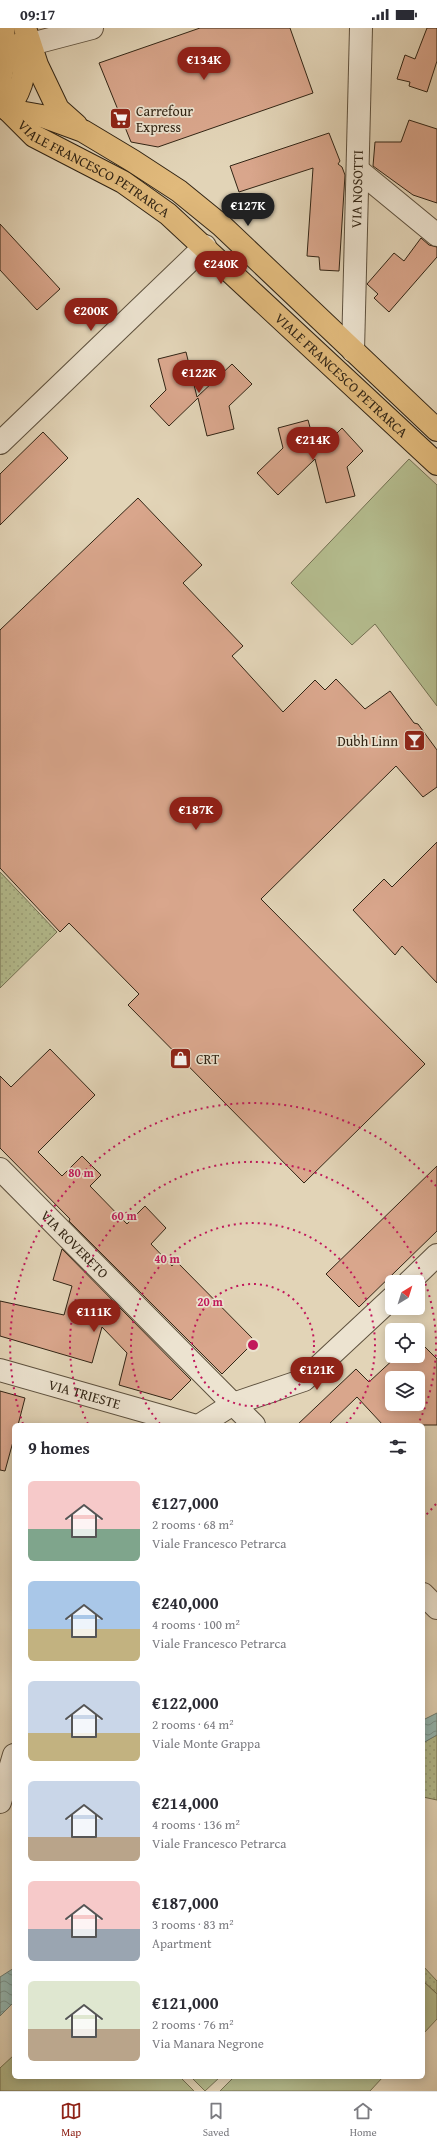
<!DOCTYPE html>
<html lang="en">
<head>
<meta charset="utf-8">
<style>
  :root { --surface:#fff; --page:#f2f2f3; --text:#2b2b33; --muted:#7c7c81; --line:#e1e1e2; --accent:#8f2418 }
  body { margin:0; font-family:"Gentium Book Plus",serif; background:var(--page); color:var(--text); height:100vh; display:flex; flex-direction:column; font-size:15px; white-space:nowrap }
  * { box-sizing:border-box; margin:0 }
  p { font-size:13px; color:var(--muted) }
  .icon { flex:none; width:22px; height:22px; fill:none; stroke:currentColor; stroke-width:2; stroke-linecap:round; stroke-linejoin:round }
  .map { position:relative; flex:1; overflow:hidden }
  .sheet { position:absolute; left:12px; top:1395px; width:413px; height:656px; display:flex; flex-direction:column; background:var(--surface); border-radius:6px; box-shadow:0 2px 10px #0003 }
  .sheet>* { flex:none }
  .needle { width:26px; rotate:38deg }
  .buttons { position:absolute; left:385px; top:1247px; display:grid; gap:8px }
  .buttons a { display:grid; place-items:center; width:40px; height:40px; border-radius:6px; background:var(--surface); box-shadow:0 2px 10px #0003; font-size:20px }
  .price { position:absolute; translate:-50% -34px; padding:0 9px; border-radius:14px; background:var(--accent); color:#fff; font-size:13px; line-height:26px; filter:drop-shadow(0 1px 2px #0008) }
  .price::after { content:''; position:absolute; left:50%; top:24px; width:12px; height:9px; margin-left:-6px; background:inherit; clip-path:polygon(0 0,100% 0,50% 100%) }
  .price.active { background:#222; color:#fff }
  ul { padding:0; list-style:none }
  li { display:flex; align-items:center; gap:12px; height:100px; padding:0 16px }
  li span { display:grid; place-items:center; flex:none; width:112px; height:80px; border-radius:6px; color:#555 }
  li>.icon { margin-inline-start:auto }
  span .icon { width:48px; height:48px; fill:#fffc; stroke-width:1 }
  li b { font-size:17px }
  h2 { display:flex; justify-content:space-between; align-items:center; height:48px; padding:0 16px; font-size:17px }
  .status { display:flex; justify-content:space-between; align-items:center; height:28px; padding:0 20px; background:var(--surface); direction:ltr }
  .status svg { height:11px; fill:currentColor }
  .tab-bar { display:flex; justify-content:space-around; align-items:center; height:56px; border-top:1px solid var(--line); background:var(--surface); font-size:11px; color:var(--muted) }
  .tab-bar a { display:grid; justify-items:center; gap:2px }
  .tab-bar .active { color:var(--accent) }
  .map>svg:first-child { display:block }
  .grass { fill:url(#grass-dots); stroke:#737052 }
  .park { fill:#b4bc8e; stroke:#737052 }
  .water { fill:url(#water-waves); stroke:#6d7d73 }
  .building { fill:#d9a68c; stroke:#322515; fill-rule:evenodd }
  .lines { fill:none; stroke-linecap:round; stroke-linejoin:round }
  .minor-casing { stroke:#5e513e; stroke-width:24 }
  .major-casing { stroke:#322515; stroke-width:24 }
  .minor { stroke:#ece3d0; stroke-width:22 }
  .major { stroke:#e1ba7c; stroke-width:22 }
  .ring { fill:none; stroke:#c2185b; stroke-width:2; stroke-dasharray:2 4 }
  .labels { text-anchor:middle; stroke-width:3.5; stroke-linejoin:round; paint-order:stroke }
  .poi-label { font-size:14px; fill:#322515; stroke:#ece3d0; text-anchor:start }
  .street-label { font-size:14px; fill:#322515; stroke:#ece3d0 }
  .centre { fill:#c2185b; stroke:#ece3d0; stroke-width:2 }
  .ring-label { font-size:12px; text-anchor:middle; font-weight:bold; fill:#c2185b; stroke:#ece3d0; stroke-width:3.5; stroke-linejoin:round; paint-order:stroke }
</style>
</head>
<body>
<div class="status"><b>09:17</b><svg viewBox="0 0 49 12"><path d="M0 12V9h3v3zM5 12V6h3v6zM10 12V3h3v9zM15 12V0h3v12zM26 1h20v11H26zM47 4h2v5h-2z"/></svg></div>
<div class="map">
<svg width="437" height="2063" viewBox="0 0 437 2063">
  <defs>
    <pattern id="grass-dots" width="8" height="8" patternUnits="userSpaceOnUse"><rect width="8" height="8" fill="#b4bc8e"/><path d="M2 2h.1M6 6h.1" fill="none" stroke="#9ba17a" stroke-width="1.8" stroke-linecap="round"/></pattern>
    <pattern id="water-waves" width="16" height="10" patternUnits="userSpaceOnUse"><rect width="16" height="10" fill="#95b8b2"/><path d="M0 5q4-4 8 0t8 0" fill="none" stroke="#7a9590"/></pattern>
  </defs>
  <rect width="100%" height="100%" fill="#e2d4b7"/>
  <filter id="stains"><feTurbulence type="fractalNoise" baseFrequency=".005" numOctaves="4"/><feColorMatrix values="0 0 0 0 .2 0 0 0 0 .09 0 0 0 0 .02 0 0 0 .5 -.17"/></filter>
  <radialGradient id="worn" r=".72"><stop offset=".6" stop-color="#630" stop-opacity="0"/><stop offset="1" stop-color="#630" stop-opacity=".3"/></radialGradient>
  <g class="grass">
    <polygon points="0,844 57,904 0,960"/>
    <polygon points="437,1707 437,1772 423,1769 423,1714"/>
    <polygon points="423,1938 437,1953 437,1966 423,1953"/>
  </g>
  <g class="park">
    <polygon points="409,431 437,457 437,678 375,596 352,617 291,555"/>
    <polygon points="423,1953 437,1966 437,1991 423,2006"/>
    <polygon points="14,2027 14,2049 180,2049 194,2063 0,2063 0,2040"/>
    <polygon points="191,2049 220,2049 205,2063"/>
    <polygon points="234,2049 383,2049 370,2063 220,2063"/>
  </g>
  <g class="water">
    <polygon points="437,1685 437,1707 423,1715 423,1692"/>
    <polygon points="14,1940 14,1974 0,1988 0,1949"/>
  </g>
  <g class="building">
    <polygon points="200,0 290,0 313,65 158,119 131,114 99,35"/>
    <polygon points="427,0 437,0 437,33 427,64 409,58 410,54 397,51 405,27 415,31"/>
    <polygon points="409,92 437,101 437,175 413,167 373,138 375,114 401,114"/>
    <polygon points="329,105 340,133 338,136 342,139 345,147 339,243 320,242 319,229 307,228 313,140 239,164 230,138"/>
    <polygon points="0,196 60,261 37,282 0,242"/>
    <polygon points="421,210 429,217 437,219 437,229 389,284 374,270 378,266 367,256 394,225 404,233"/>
    <polygon points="186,324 197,369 232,336 252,356 229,378 234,401 207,408 198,370 169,398 150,378 166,362 158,331"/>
    <polygon points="308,392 317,425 342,400 363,423 347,439 355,468 326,475 315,431 278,467 257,445 283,420 278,400"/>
    <polygon points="43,404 68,430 0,497 0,446"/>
    <polygon points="138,470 202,537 183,555 243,618 232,628 283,684 315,652 325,662 336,651 365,681 390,663 414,695 418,696 437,722 437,759 423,769 396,738 261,871 425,1036 304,1155 128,977 139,966 69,895 60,904 0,840 0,602"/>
    <polygon points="437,814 437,955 402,918 395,927 353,882 384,851 392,859"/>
    <polygon points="50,1021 95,1067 38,1124 62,1148 82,1128 101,1147 90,1158 127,1196 145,1178 166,1200 151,1216 172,1238 176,1233 255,1313 222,1346 69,1193 70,1191 0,1120 0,1048 11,1059"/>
    <polygon points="437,1138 437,1203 359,1279 326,1246"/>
    <polygon points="62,1221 191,1352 171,1372 119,1357 127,1325 102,1299 92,1335 0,1308 0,1273 64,1287 72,1258 53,1252"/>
    <path d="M 418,1312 L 437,1331 L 437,1397 L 383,1397 L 357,1369 L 328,1397 L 297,1397 L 356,1341 L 369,1354 L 397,1328 L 418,1328 ZM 392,1350 L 418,1350 L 418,1376 L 392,1376 Z"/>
    <polygon points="0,1363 25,1370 18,1397 14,1397 14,1410 5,1443 0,1442"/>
  </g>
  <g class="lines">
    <defs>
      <g id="minor">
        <polyline points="31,16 92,0"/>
        <polyline points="358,142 437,207"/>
        <path id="s1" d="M 353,323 L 361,0"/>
        <polyline points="0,415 205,218"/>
        <path id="s2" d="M 0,1141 L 254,1397"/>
        <polyline points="409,1254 437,1227"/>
        <path id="s3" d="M 0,1342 L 193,1397"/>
        <polyline points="200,1397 233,1376 304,1352 392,1270"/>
        <polyline points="423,1566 437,1580"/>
        <polyline points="0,1774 14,1727"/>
      </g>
      <g id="major">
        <polyline points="25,0 37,37 58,81 76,97"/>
        <polyline points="0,53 5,26 3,0"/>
        <path id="s4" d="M 0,55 L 8,82 L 34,108 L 123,154 L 168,186 L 437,436"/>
        <polyline points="8,82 42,88 83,103 133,133 179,163 222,198 437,402"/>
        <path d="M 8,82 C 24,57 27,44 20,16"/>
      </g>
    </defs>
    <use href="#minor" class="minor-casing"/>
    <use href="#major" class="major-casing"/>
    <use href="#minor" class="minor"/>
    <use href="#major" class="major"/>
  </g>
  <g class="ring">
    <circle cx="253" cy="1317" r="61"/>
    <path d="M160 1396A122 122 0 1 1 346 1396"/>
    <path d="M88 1396A183 183 0 1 1 418 1396"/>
    <path d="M436 1476A243 243 0 0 1 423 1490M23 1396A243 243 0 0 1 436 1158"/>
  </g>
  <defs>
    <symbol id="supermarket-square" viewBox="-11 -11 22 22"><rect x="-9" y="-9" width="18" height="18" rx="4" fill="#8f2418" stroke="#ece3d0"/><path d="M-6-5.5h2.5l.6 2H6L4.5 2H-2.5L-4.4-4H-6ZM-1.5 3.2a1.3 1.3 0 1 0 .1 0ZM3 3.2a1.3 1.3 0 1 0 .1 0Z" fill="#fff"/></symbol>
    <symbol id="bar-square" viewBox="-11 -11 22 22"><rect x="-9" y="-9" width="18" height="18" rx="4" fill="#8f2418" stroke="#ece3d0"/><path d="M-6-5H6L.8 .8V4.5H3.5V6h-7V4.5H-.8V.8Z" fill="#fff"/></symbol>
    <symbol id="shop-square" viewBox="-11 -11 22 22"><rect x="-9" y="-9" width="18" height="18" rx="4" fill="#8f2418" stroke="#ece3d0"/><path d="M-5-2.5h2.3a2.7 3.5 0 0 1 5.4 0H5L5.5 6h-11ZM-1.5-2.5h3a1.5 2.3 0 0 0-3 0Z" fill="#fff"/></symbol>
  </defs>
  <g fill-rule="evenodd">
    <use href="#supermarket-square" x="108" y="78" width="25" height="25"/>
    <use href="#bar-square" x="402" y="700" width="25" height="25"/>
    <use href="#shop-square" x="168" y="1018" width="25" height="25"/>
  </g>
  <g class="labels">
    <g class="poi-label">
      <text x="136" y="88">Carrefour<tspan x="136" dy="16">Express</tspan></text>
      <text x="398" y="718" text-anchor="end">Dubh Linn</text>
      <text x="196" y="1036">CRT</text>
    </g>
    <g class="street-label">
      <text dy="5" stroke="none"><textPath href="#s4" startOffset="133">VIALE FRANCESCO PETRARCA</textPath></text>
      <text dy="5" stroke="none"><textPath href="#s1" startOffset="162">VIA NOSOTTI</textPath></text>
      <text dy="5" stroke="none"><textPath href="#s4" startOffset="457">VIALE FRANCESCO PETRARCA</textPath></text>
      <text dy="5" stroke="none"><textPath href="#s2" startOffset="106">VIA ROVERETO</textPath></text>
      <text dy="5" stroke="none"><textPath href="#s3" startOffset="88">VIA TRIESTE</textPath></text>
    </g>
  </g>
  <circle cx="253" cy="1317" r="6" class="centre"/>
  <g class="ring-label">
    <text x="81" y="1149">80 m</text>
    <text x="124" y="1192">60 m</text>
    <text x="167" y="1235">40 m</text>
    <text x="210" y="1278">20 m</text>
  </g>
  <rect width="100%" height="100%" filter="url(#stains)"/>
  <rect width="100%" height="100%" fill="url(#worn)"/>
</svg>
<div class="buttons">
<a><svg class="needle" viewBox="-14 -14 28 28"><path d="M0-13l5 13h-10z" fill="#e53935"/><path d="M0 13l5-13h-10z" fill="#7c7c81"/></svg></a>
<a><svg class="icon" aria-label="locate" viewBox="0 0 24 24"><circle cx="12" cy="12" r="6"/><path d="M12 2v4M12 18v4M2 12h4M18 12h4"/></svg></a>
<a><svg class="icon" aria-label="layers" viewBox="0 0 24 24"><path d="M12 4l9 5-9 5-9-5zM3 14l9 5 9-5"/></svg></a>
</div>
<b class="price" style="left:204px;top:53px">€134K</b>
<b class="price active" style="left:248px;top:199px">€127K</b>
<b class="price" style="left:221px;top:257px">€240K</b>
<b class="price" style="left:91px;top:304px">€200K</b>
<b class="price" style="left:199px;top:366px">€122K</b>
<b class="price" style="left:313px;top:433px">€214K</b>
<b class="price" style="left:196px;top:803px">€187K</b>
<b class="price" style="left:94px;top:1305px">€111K</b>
<b class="price" style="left:317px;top:1363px">€121K</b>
<section class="sheet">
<h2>9 homes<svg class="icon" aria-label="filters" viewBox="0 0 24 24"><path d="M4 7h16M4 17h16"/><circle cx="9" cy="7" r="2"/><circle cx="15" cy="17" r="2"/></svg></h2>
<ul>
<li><span style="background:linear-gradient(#f6c9c9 60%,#7fa58c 0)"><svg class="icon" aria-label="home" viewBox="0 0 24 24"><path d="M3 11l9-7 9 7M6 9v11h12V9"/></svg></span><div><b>€127,000</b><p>2 rooms · 68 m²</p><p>Viale Francesco Petrarca</p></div></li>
<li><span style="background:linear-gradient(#a9c7e8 60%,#c2b280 0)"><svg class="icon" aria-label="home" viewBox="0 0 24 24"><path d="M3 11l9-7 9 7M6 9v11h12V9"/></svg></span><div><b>€240,000</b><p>4 rooms · 100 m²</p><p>Viale Francesco Petrarca</p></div></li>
<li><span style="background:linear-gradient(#c9d6e8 65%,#c2b280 0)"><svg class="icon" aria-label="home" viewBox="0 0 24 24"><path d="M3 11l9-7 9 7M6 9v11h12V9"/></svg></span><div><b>€122,000</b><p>2 rooms · 64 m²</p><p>Viale Monte Grappa</p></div></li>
<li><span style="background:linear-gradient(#c9d6e8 70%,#b9a48a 0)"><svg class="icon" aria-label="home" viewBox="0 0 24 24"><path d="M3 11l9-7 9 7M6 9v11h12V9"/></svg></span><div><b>€214,000</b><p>4 rooms · 136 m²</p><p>Viale Francesco Petrarca</p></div></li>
<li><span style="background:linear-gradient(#f6c9c9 60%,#9aa5b1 0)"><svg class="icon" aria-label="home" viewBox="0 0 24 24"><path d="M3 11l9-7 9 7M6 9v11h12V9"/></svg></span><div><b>€187,000</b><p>3 rooms · 83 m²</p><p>Apartment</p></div></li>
<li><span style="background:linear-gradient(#dfe7d0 60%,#b9a48a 0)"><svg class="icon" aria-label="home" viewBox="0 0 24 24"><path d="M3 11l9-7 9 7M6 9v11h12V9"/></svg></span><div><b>€121,000</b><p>2 rooms · 76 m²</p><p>Via Manara Negrone</p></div></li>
</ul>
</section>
</div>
<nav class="tab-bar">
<a class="active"><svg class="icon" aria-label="map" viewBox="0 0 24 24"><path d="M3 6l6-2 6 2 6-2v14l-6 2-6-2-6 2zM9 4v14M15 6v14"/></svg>Map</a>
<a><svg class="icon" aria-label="saved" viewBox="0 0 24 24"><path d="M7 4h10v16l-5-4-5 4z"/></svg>Saved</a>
<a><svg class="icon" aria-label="home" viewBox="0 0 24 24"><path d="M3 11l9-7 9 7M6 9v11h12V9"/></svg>Home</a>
</nav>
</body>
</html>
